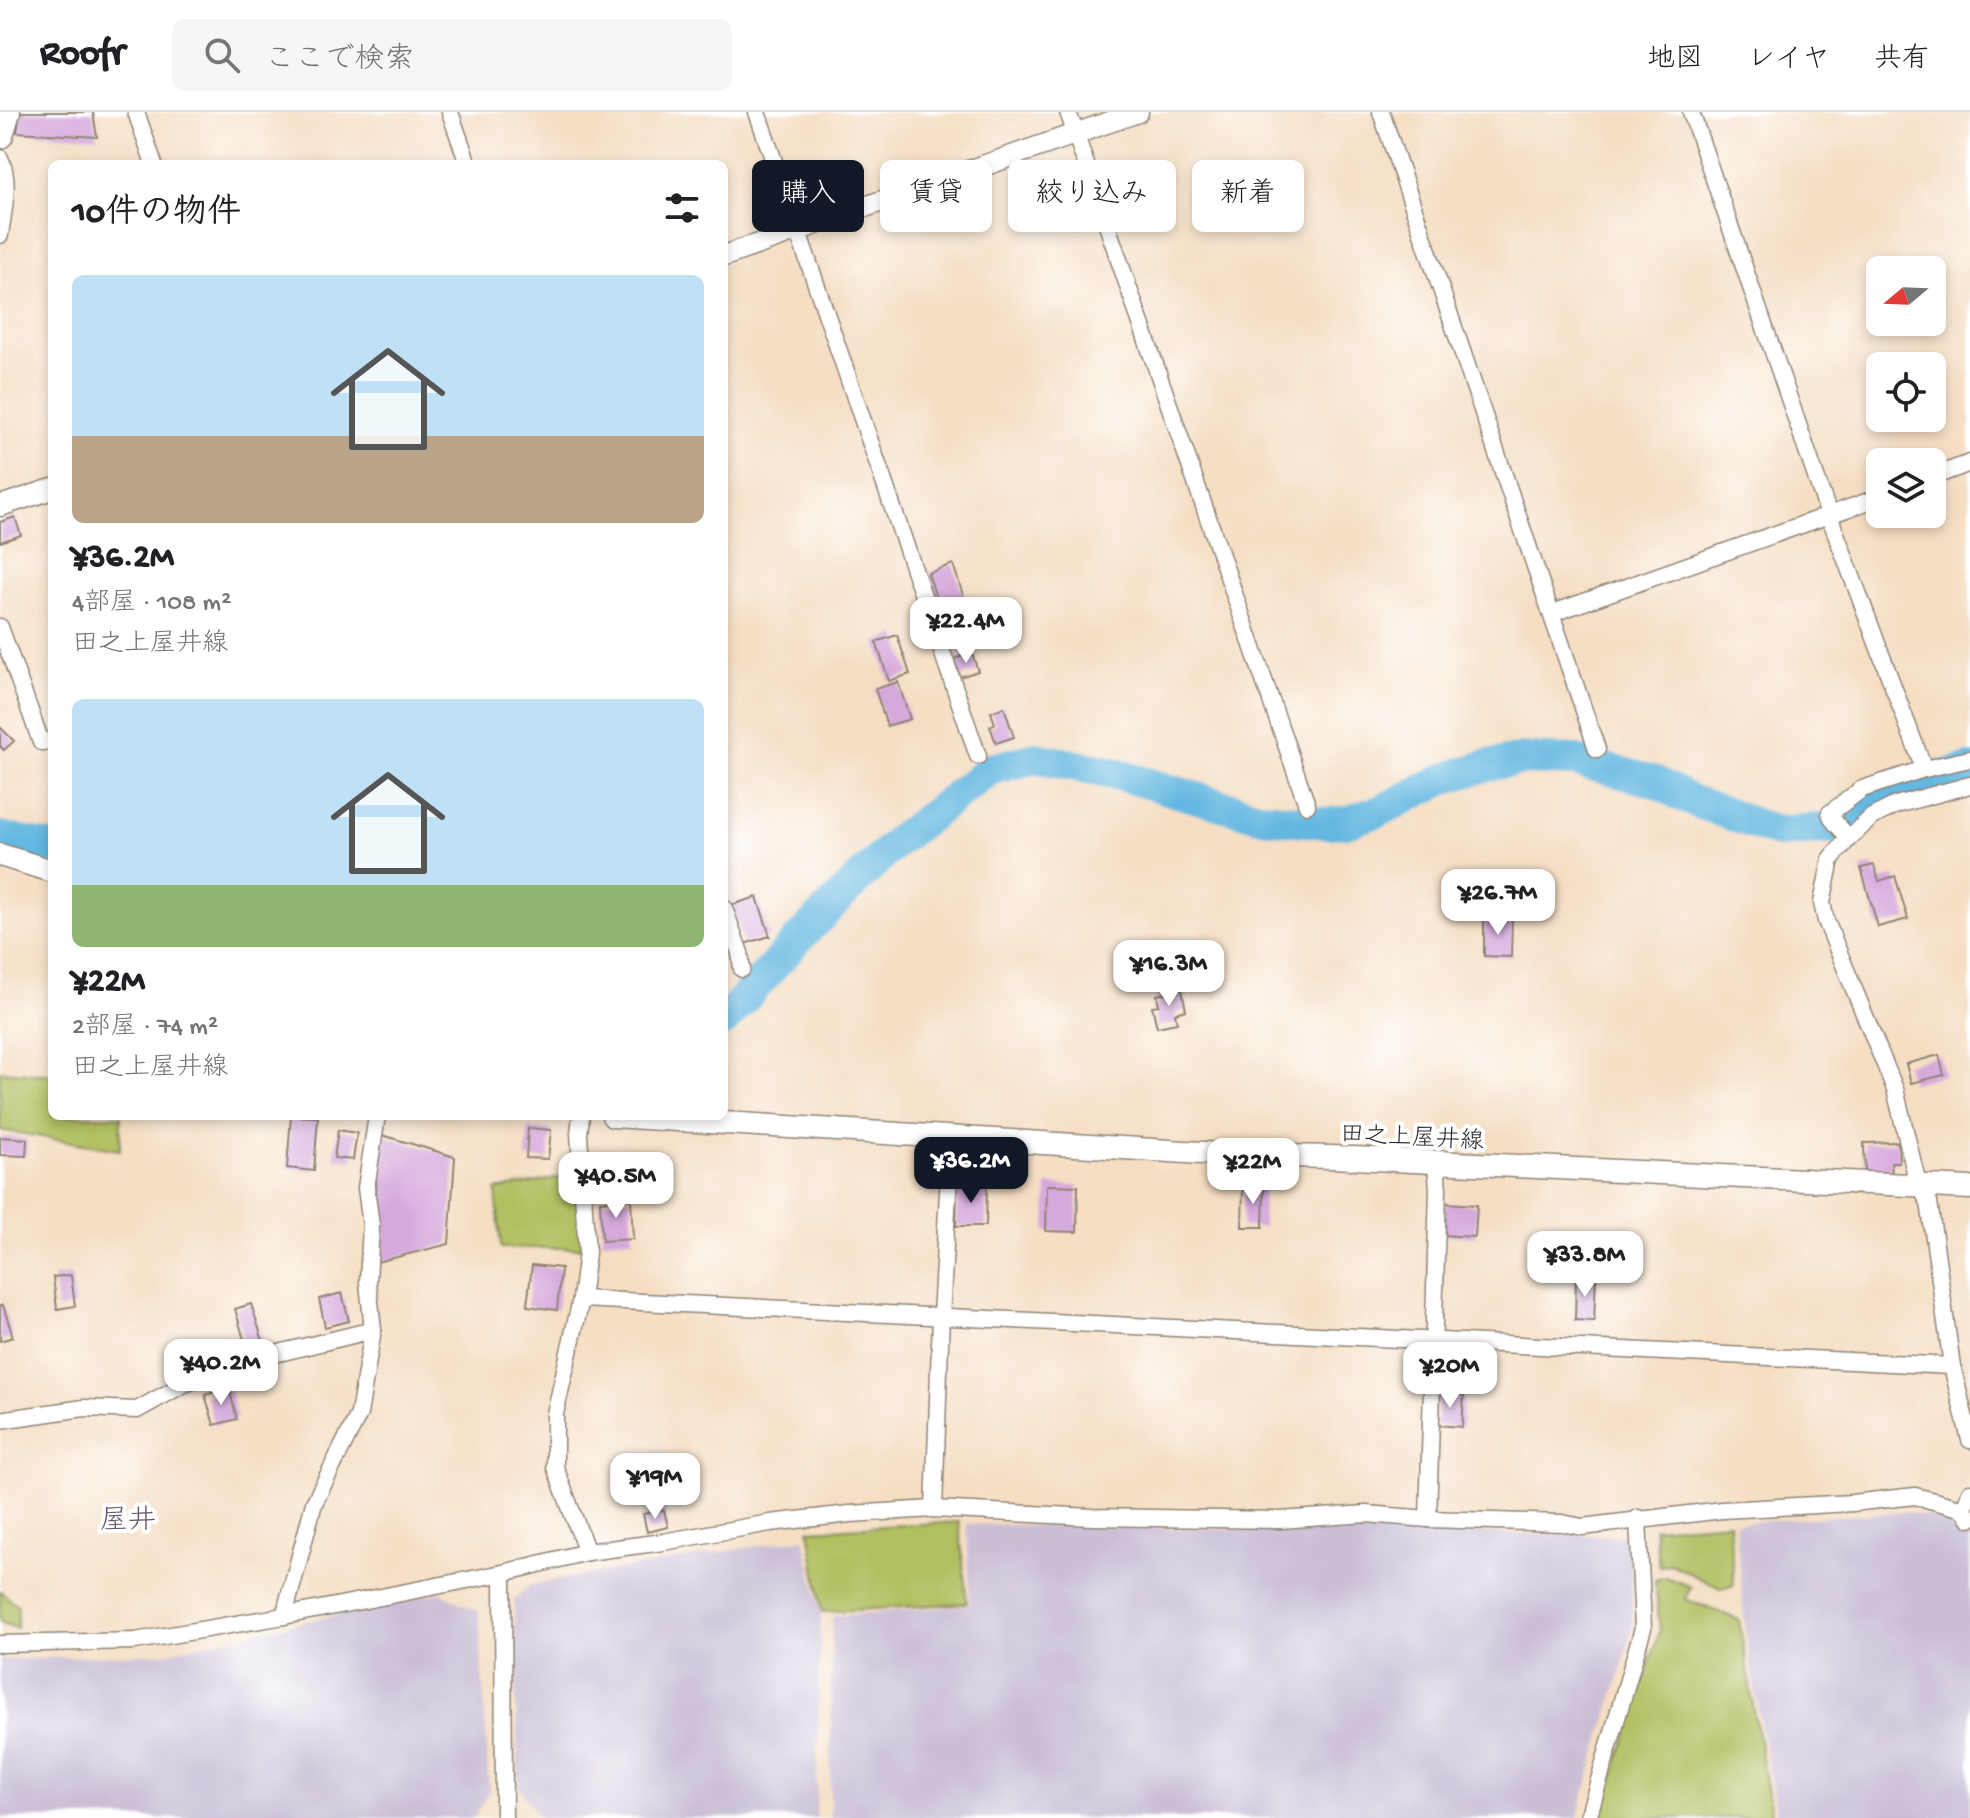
<!DOCTYPE html>
<html lang="ja">
<head>
<meta charset="utf-8">
<style>
  :root { --surface:#fff; --page:#f6f6f6; --text:#202124; --muted:#757577; --line:#e0e0e0; --accent:#111827 }
  body { margin:0; font-family:"Gochi Hand","Klee One",sans-serif; background:var(--page); color:var(--text); height:100vh; display:flex; flex-direction:column; font-size:30px; white-space:nowrap }
  * { box-sizing:border-box; margin:0 }
  p { font-size:26px; color:var(--muted) }
  .icon { flex:none; width:44px; height:44px; fill:none; stroke:currentColor; stroke-width:2; stroke-linecap:round; stroke-linejoin:round }
  .map { position:relative; flex:1; overflow:hidden }
  .drawer { position:absolute; left:48px; top:48px; width:680px; height:960px; display:flex; flex-direction:column; background:var(--surface); border-radius:12px; box-shadow:0 4px 12px #0003 }
  .drawer>* { flex:none }
  .banner { position:absolute; left:752px; top:48px; width:760px; height:72px; display:flex; gap:16px }
  .needle { width:52px; rotate:251deg }
  .controls { position:absolute; left:1866px; top:144px; display:grid; gap:16px }
  .controls a { display:grid; place-items:center; width:80px; height:80px; border-radius:12px; background:var(--surface); box-shadow:0 4px 12px #0003; font-size:40px }
  .price { position:absolute; translate:-50% -68px; padding:0 18px; border-radius:16px; background:#fff; color:#222; font-size:26px; line-height:52px; filter:drop-shadow(0 2px 4px #0008) }
  .price::after { content:''; position:absolute; left:50%; top:48px; width:24px; height:18px; margin-left:-12px; background:inherit; clip-path:polygon(0 0,100% 0,50% 100%) }
  .price.selected { background:var(--accent); color:#fff }
  ul { padding:0; list-style:none }
  li { display:grid; align-content:center; gap:16px; height:424px; padding:0 24px }
  li span { display:grid; place-items:center; height:248px; border-radius:12px; color:#555 }
  li>.icon { margin-inline-start:auto }
  span .icon { width:144px; height:144px; fill:#fffc; stroke-width:1 }
  li b { font-size:34px }
  h2 { display:flex; justify-content:space-between; align-items:center; height:96px; padding:0 24px; font-size:34px }
  .tag { padding:0 28px; border-radius:12px; background:var(--surface); box-shadow:0 4px 12px #0003; font-size:28px; line-height:72px }
  .tag.selected { background:var(--accent); color:#fff }
  header { display:flex; align-items:center; gap:48px; box-sizing:border-box; height:112px; padding:0 40px; background:var(--surface); border-bottom:2px solid var(--line) }
  header strong { font-size:38px }
  nav { display:flex; gap:44px; margin-inline-start:auto; font-size:28px }
  .search { width:560px; height:72px; background:var(--page); display:flex; align-items:center; gap:20px; box-sizing:border-box; padding:0 28px; border-radius:12px; color:var(--muted); font-size:30px }
  .map>svg:first-child { display:block }
  .industrial { fill:#cbbfd6 }
  .green { fill:#b1bf61; stroke:#6e7546; stroke-width:2 }
  .lines { fill:none; stroke-linecap:round; stroke-linejoin:round }
  .river { stroke:#64b7e0; stroke-width:32 }
  .building { fill:#d6a9dc }
  .minor-casing { stroke:#908477; stroke-width:19 }
  .tertiary-casing { stroke:#908477; stroke-width:23 }
  .secondary-casing { stroke:#908477; stroke-width:25 }
  .trunk-casing { stroke:#908477; stroke-width:29 }
  .minor { stroke:#fff; stroke-width:16 }
  .tertiary { stroke:#fff; stroke-width:20 }
  .secondary { stroke:#fff; stroke-width:22 }
  .trunk { stroke:#fff; stroke-width:26 }
  .labels { text-anchor:middle; stroke-width:8; stroke-linejoin:round; paint-order:stroke }
  .street-label { font-size:24px; fill:#2b2b2b; stroke:#fff }
  .quarter-label { font-size:28px; fill:#675769; stroke:#fff }
</style>
</head>
<body>
<header>
<strong>Roofr</strong>
<div class="search"><svg class="icon" aria-label="search" viewBox="0 0 24 24"><circle cx="10" cy="10" r="6"/><path d="M15 15l6 6"/></svg>ここで検索</div>
<nav><a>地図</a><a>レイヤ</a><a>共有</a></nav>
</header>
<div class="map">
<svg width="1970" height="1706" viewBox="0 0 1970 1706">
  <rect width="100%" height="100%" fill="#fff"/>
  <filter id="ink" filterUnits="userSpaceOnUse"><feTurbulence type="fractalNoise" baseFrequency=".0125" numOctaves="2"/><feDisplacementMap in="SourceGraphic" scale="16" xChannelSelector="R" yChannelSelector="G"/><feConvolveMatrix kernelMatrix="1 2 1 2 8 2 1 2 1" color-interpolation-filters="sRGB"/></filter>
  <filter id="wash" filterUnits="userSpaceOnUse"><feTurbulence type="fractalNoise" baseFrequency=".006" numOctaves="4" result="noise"/><feDisplacementMap in="SourceGraphic" scale="32" xChannelSelector="R" yChannelSelector="G"/><feGaussianBlur stdDeviation="1.8" result="paint"/><feColorMatrix in="noise" values="0 0 0 0 0 0 0 0 0 0 0 0 0 0 0 0 0 1.4 0 .05"/><feComposite in="paint" operator="in"/></filter>
  <g filter="url(#wash)">
    <rect width="100%" height="100%" fill="#f5dec3"/>
    <g class="industrial">
      <polygon points="1905,1400 1941,1407 1970,1428 1970,1706 1777,1706 1747,1533 1735,1411"/>
      <polygon points="967,1412 1630,1424 1633,1518 1577,1706 830,1706 832,1504 970,1493"/>
      <polygon points="804,1426 821,1502 816,1706 540,1706 518,1674 514,1488 530,1473"/>
      <polygon points="440,1480 479,1500 489,1679 474,1706 0,1706 0,1548 164,1541"/>
    </g>
    <g class="green">
      <polygon points="0,959 52,963 52,1004 121,1004 120,1038 0,1018"/>
      <polygon points="579,1062 582,1136 501,1136 496,1078"/>
      <polygon points="959,1410 967,1491 822,1500 809,1418"/>
      <polygon points="1729,1410 1734,1473 1722,1477 1671,1452 1659,1454 1654,1416"/>
      <polygon points="1666,1465 1691,1475 1685,1487 1739,1508 1772,1706 1600,1706 1660,1518 1655,1468"/>
      <polygon points="0,1479 18,1494 17,1516 0,1510"/>
    </g>
    <g class="lines">
      <g class="river">
        <polyline points="0,725 52,736"/>
        <polyline points="724,909 799,826 896,730 991,657 1035,646 1109,660 1262,705 1326,711 1346,710 1380,699 1441,668 1485,654 1524,647 1576,649 1656,670 1690,688 1777,720 1835,716 1905,674 1970,657"/>
      </g>
    </g>
    <g id="blocks">
      <g class="building">
        <polygon points="20,0 93,0 97,25 17,20"/>
        <polygon points="15,405 21,423 0,430 0,410"/>
        <polygon points="953,452 964,486 939,494 928,461"/>
        <polygon points="897,523 910,562 889,569 876,530"/>
        <polygon points="972,541 978,559 960,565 954,547"/>
        <polygon points="898,570 910,607 887,614 875,577"/>
        <polygon points="1004,595 1014,625 996,631 990,614 995,612 991,600"/>
        <polygon points="0,615 14,629 4,638 0,634"/>
        <polygon points="1874,753 1879,769 1895,764 1908,807 1878,815 1861,756"/>
        <polygon points="757,785 770,824 744,832 731,793"/>
        <polygon points="1484,806 1512,807 1511,845 1484,844"/>
        <polygon points="1182,878 1186,898 1175,901 1177,911 1157,915 1152,894 1159,893 1157,883"/>
        <polygon points="1939,943 1944,963 1911,971 1906,952"/>
        <polygon points="291,1004 318,1005 314,1059 287,1056"/>
        <polygon points="528,1016 551,1018 548,1047 526,1046"/>
        <polygon points="338,1018 357,1021 353,1048 334,1046"/>
        <polygon points="382,1023 455,1045 449,1132 377,1150 376,1063"/>
        <polygon points="0,1025 27,1027 26,1044 0,1043"/>
        <polygon points="1898,1030 1899,1050 1891,1050 1892,1062 1865,1063 1864,1031"/>
        <polygon points="957,1072 987,1073 986,1114 956,1114"/>
        <polygon points="1047,1073 1078,1074 1077,1120 1046,1119"/>
        <polygon points="1243,1074 1264,1074 1263,1115 1242,1115"/>
        <polygon points="631,1087 633,1127 602,1129 600,1089"/>
        <polygon points="1444,1091 1477,1093 1475,1125 1442,1123"/>
        <polygon points="532,1153 561,1156 557,1198 527,1194"/>
        <polygon points="71,1163 75,1194 57,1197 53,1165"/>
        <polygon points="1576,1165 1596,1165 1594,1209 1575,1208"/>
        <polygon points="342,1181 349,1209 325,1215 319,1187"/>
        <polygon points="251,1192 263,1229 246,1234 235,1197"/>
        <polygon points="3,1193 13,1225 0,1229 0,1194"/>
        <polygon points="229,1276 237,1307 214,1313 205,1283"/>
        <polygon points="1438,1281 1464,1283 1462,1315 1437,1313"/>
        <polygon points="664,1398 668,1415 647,1420 643,1402"/>
      </g>
    </g>
  </g>
  <g filter="url(#ink)">
    <use href="#blocks" fill-opacity="0" stroke="#908477" stroke-width="2"/>
    <g class="lines">
      <defs>
        <g id="minor">
          <polyline points="136,0 154,52"/>
          <polyline points="450,0 468,52"/>
          <polyline points="757,0 978,644"/>
          <polyline points="1068,0 1307,693"/>
          <polyline points="1381,0 1597,637"/>
          <polyline points="1691,0 1829,403 1924,657"/>
          <path d="M 0,46 C 11,69 3,99 0,123"/>
          <polyline points="1932,365 1970,351"/>
          <polyline points="1553,501 1880,385"/>
          <polyline points="0,515 41,630 52,629"/>
          <polyline points="1970,647 1924,657 1862,677 1830,701 1833,708 1849,726 1831,747 1822,791 1826,809 1895,977 1918,1072 1929,1090 1952,1254 1970,1328"/>
          <polyline points="1849,726 1872,705 1896,693 1970,673"/>
          <polyline points="724,796 740,841 742,857"/>
          <polyline points="581,1004 579,1022 587,1141 581,1187 555,1302 555,1355 587,1440"/>
          <polyline points="581,1187 1952,1254"/>
          <polyline points="0,1308 84,1296 137,1298 184,1272 250,1248 373,1218"/>
          <polyline points="934,1397 941,1204 951,1027"/>
          <polyline points="1964,1397 1970,1380"/>
          <polyline points="1428,1407 1438,1077 1436,1052"/>
          <polyline points="503,1461 504,1706"/>
          <polyline points="284,1504 314,1391 359,1302 373,1218 368,1170 371,1113 366,1076 377,1004"/>
          <polyline points="0,1532 135,1529 284,1504 503,1461 587,1440 663,1430 770,1411 850,1402 934,1397 1093,1405 1280,1408 1366,1402 1428,1407 1562,1411 1582,1415 1722,1398 1852,1391 1915,1384 1964,1397 1970,1407"/>
          <polyline points="1588,1706 1643,1516 1638,1406"/>
        </g>
        <g id="tertiary">
          <polyline points="724,144 1138,0"/>
          <polyline points="0,394 52,377"/>
        </g>
        <g id="secondary">
          <polyline points="0,743 52,759"/>
          <polyline points="613,1004 1234,1043 1332,1045 1970,1076"/>
        </g>
        <polyline id="trunk" points="0,23 7,0"/>
      </defs>
      <use href="#minor" class="minor-casing"/>
      <use href="#tertiary" class="tertiary-casing"/>
      <use href="#secondary" class="secondary-casing"/>
      <use href="#trunk" class="trunk-casing"/>
      <use href="#minor" class="minor"/>
      <use href="#tertiary" class="tertiary"/>
      <use href="#secondary" class="secondary"/>
      <use href="#trunk" class="trunk"/>
    </g>
  </g>
  <g class="labels">
    <g class="street-label">
      <text transform="translate(1412 1024) rotate(3)" y="8">田之上屋井線</text>
    </g>
    <g class="quarter-label">
      <text x="128" y="1416">屋井</text>
    </g>
  </g>
</svg>
<div class="controls">
<a><svg class="needle" viewBox="-14 -14 28 28"><path d="M0-13l5 13h-10z" fill="#e53935"/><path d="M0 13l5-13h-10z" fill="#757577"/></svg></a>
<a><svg class="icon" aria-label="locate" viewBox="0 0 24 24"><circle cx="12" cy="12" r="6"/><path d="M12 2v4M12 18v4M2 12h4M18 12h4"/></svg></a>
<a><svg class="icon" aria-label="layers" viewBox="0 0 24 24"><path d="M12 4l9 5-9 5-9-5zM3 14l9 5 9-5"/></svg></a>
</div>
<b class="price" style="left:966px;top:553px">¥22.4M</b>
<b class="price" style="left:1498px;top:825px">¥26.7M</b>
<b class="price" style="left:1169px;top:896px">¥16.3M</b>
<b class="price selected" style="left:971px;top:1093px">¥36.2M</b>
<b class="price" style="left:1253px;top:1094px">¥22M</b>
<b class="price" style="left:616px;top:1108px">¥40.5M</b>
<b class="price" style="left:1585px;top:1187px">¥33.8M</b>
<b class="price" style="left:221px;top:1295px">¥40.2M</b>
<b class="price" style="left:1450px;top:1298px">¥20M</b>
<b class="price" style="left:655px;top:1409px">¥19M</b>
<div class="banner">
<a class="tag selected">購入</a>
<a class="tag">賃貸</a>
<a class="tag">絞り込み</a>
<a class="tag">新着</a>
</div>
<section class="drawer">
<h2>10件の物件<svg class="icon" aria-label="filters" viewBox="0 0 24 24"><path d="M4 7h16M4 17h16"/><circle cx="9" cy="7" r="2"/><circle cx="15" cy="17" r="2"/></svg></h2>
<ul>
<li><span style="background:linear-gradient(#bfe0f5 65%,#b9a48a 0)"><svg class="icon" aria-label="home" viewBox="0 0 24 24"><path d="M3 11l9-7 9 7M6 9v11h12V9"/></svg></span><div><b>¥36.2M</b><p>4部屋 · 108 m²</p><p>田之上屋井線</p></div></li>
<li><span style="background:linear-gradient(#bfe0f5 75%,#8fb573 0)"><svg class="icon" aria-label="home" viewBox="0 0 24 24"><path d="M3 11l9-7 9 7M6 9v11h12V9"/></svg></span><div><b>¥22M</b><p>2部屋 · 74 m²</p><p>田之上屋井線</p></div></li>
</ul>
</section>
</div>
</body>
</html>
